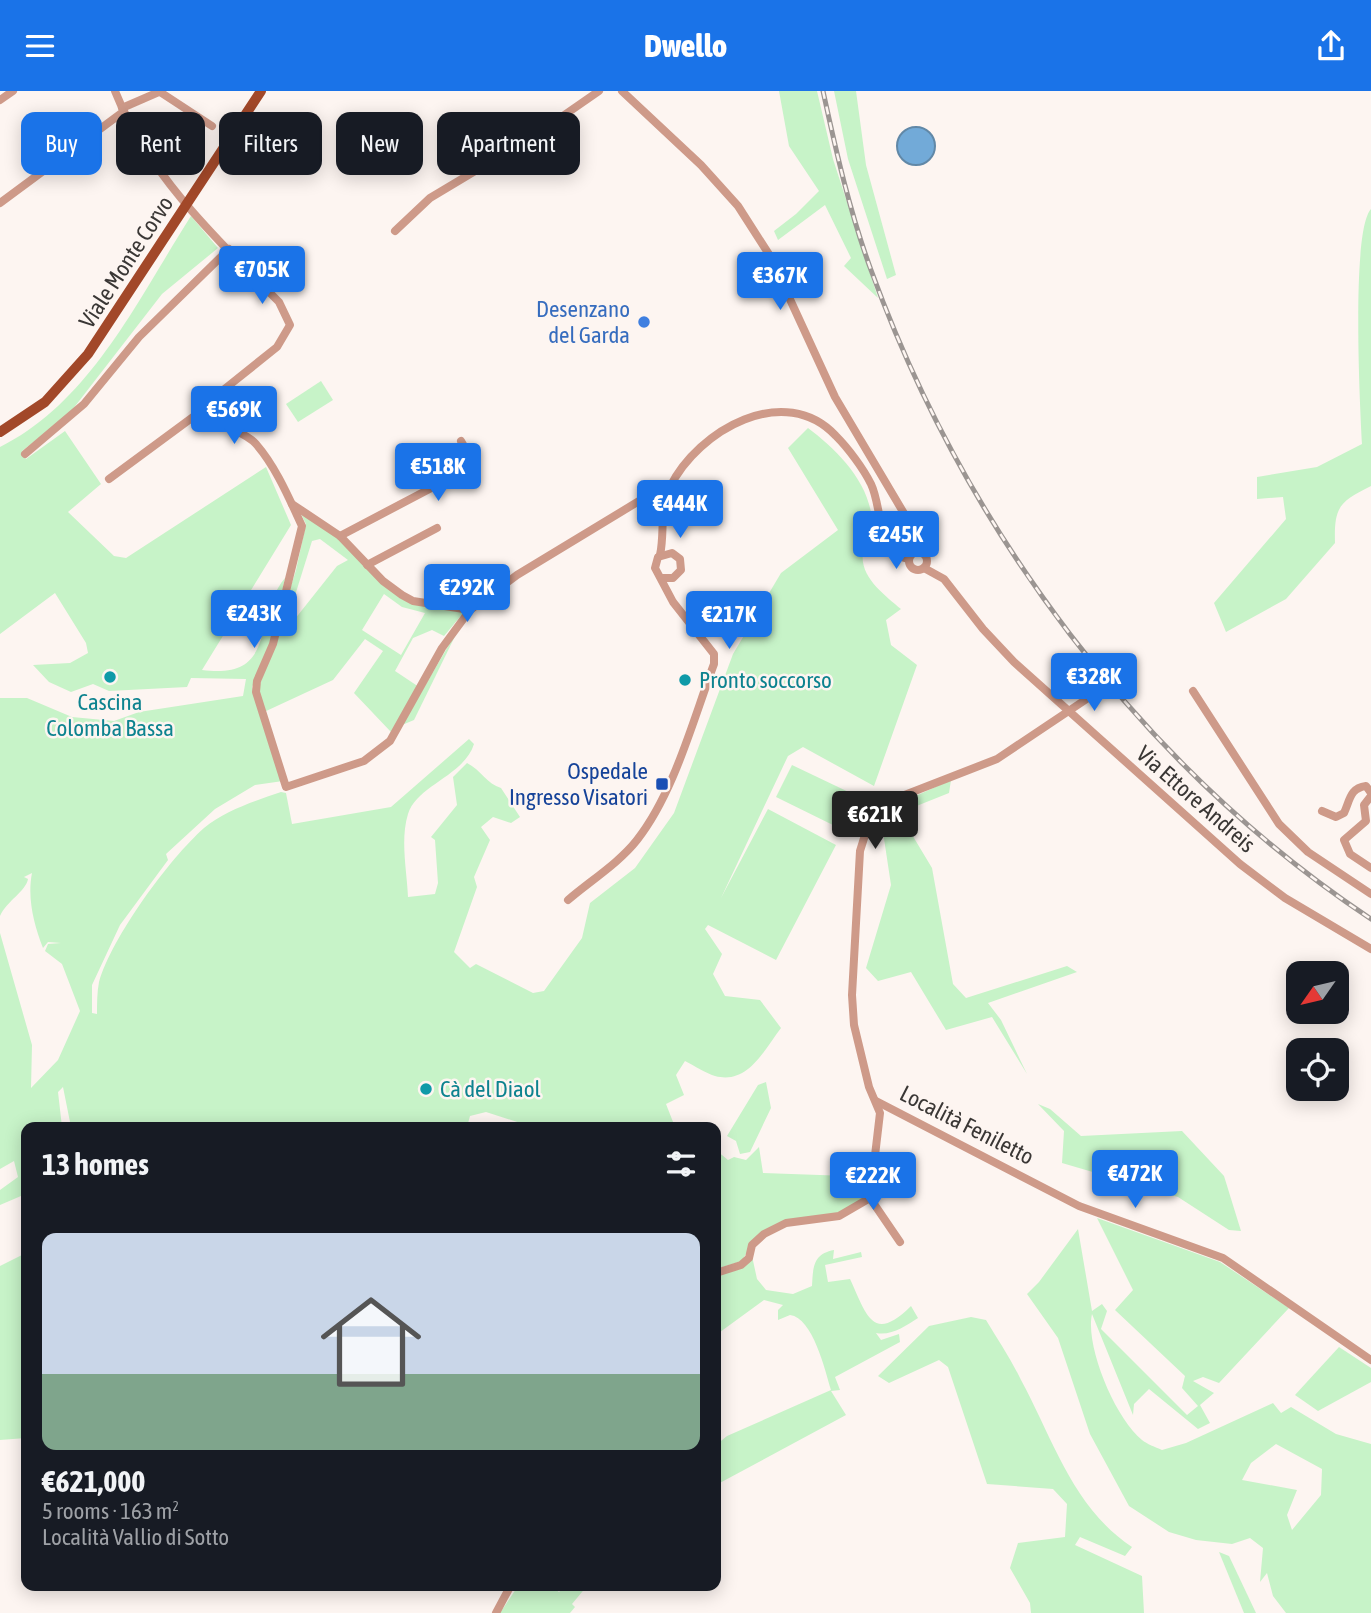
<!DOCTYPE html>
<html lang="en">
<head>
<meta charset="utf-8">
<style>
  :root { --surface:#171b24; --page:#20242c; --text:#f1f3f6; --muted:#9ea1a6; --line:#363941; --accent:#1a73e8 }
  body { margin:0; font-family:"Asap Condensed",sans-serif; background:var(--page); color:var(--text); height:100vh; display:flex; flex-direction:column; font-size:26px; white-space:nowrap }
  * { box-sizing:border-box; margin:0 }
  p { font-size:23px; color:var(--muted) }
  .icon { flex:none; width:38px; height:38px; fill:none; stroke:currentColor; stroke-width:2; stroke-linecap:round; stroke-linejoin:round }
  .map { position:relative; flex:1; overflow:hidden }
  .side { position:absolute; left:21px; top:1031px; width:700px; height:469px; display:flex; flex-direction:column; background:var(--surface); border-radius:14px; box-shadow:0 4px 18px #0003 }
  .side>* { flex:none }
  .top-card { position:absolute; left:21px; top:21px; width:700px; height:63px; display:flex; gap:14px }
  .needle { width:46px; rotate:236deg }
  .tools { position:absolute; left:1286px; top:870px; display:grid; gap:14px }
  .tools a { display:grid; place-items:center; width:63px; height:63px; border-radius:14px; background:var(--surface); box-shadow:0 4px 18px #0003; font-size:35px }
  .price { position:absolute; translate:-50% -60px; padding:0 16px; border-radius:7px; background:var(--accent); color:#fff; font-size:23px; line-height:46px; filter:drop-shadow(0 2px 4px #0008) }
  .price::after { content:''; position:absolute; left:50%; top:42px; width:21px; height:16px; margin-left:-10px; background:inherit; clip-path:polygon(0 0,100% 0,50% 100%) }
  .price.selected { background:#222; color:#fff }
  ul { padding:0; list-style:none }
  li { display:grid; align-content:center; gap:14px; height:371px; padding:0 21px }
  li+li { border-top:2px solid var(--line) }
  li span { display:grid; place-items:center; height:217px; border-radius:14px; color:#555 }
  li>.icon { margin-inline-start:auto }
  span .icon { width:126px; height:126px; fill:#fffc; stroke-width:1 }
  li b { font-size:30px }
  h2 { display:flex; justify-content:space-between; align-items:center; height:84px; padding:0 21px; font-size:30px }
  .pill { padding:0 24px; border-radius:14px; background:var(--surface); box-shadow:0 4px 18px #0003; font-size:24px; line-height:63px }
  .pill.selected { background:var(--accent); color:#fff }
  header { display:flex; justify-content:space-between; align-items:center; height:91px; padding:0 21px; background:var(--accent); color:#fff; font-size:32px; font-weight:800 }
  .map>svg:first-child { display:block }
  .green { fill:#c7f3c8; fill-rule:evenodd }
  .water { fill:#72aad8; stroke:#6188a7; stroke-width:2 }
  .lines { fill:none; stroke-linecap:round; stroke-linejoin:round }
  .minor-tunnel { stroke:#d6cfcb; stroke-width:8; stroke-dasharray:8 4; stroke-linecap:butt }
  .minor { stroke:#ce9a89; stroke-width:8 }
  .major { stroke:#a24829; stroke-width:10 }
  .rail-casing { stroke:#9b9592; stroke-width:5 }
  .rail { stroke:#fdf5f1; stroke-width:2.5; stroke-dasharray:8; stroke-linecap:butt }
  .shop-dot { fill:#3f7fe0; stroke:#fdf5f1; stroke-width:2.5 }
  .culture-dot { fill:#0f9aa8; stroke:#fdf5f1; stroke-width:2.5 }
  .transit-dot { fill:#1a4fb4; stroke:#fdf5f1; stroke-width:2.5 }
  .labels { text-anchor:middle; stroke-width:5; stroke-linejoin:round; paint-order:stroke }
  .street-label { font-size:23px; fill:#3a3735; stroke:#fdf5f1 }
  .shop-label { font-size:23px; fill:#366cbe; stroke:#fdf5f1; text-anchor:end }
  .culture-label { font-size:23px; fill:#0d838f; stroke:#fdf5f1; text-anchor:start }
  .transit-label { font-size:23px; fill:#164399; stroke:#fdf5f1; text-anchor:end }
</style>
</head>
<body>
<header><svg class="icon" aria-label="menu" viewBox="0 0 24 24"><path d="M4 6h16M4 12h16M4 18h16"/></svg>Dwello<svg class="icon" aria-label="share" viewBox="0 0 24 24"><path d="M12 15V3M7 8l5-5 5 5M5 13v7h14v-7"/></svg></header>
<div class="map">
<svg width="1371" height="1522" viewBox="0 0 1371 1522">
  <rect width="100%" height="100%" fill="#fdf5f1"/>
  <g class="green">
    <polygon points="779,0 817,0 833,68 878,207 844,175 851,167 825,114 778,149 774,140 796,123 819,100 789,55"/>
    <polygon points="834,0 856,0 866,74 896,184 887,188 848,68"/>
    <path d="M 1371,118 L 1371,395 C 1339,411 1334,416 1335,452 L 1286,508 L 1226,541 L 1214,512 L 1286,428 L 1283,406 L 1257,408 L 1257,386 L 1317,376 L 1362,353 C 1360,315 1351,140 1371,118 Z"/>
    <path d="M 191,125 L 218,157 L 162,203 L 69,323 L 22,360 L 26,368 L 65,340 L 101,393 L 68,421 L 114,465 L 126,467 L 266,376 L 291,434 L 202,579 C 279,589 252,526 285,487 L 269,560 L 252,596 L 283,690 L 255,694 L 215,718 L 166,763 L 168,769 L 120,834 L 92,894 L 92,922 L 97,923 C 97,913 97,901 99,891 C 112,846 169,768 204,737 C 226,719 255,710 281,701 L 286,702 L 292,733 L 391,716 L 469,648 L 474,653 C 464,685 417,694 408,723 C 400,749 407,780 408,806 L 435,803 L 438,792 L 435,749 L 431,746 L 457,714 L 453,686 L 467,672 C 481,679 487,693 501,697 L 520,726 L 511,732 L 493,726 L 481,736 L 490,749 L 474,786 L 477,796 L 454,861 L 470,877 L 476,873 L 533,902 L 544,900 L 582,847 L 590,812 L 635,777 L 674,722 L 733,563 L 781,482 L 838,439 L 788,357 L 808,337 C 836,358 870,391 872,430 C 872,440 865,451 863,461 C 859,486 885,504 901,518 L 886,529 L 891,554 L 917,574 L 874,695 L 803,656 L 788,665 L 721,807 L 768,718 L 836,754 L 776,869 L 708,834 L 705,838 L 722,863 L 713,883 L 725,905 L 760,909 L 781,937 C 764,959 748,994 715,985 C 705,982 695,975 685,970 L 676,984 L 684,1004 L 666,1013 L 675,1036 L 533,1036 L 486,1021 L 470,1025 L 467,1036 L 71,1036 L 63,996 L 58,1001 L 62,1036 L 26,1036 L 26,1113 L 21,1105 L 0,1114 L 0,1099 L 18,1086 L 14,1070 L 0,1078 L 0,842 L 32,954 L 31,997 L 58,969 L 80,920 L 62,873 L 45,860 L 48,853 L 61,852 L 48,851 L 43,857 C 34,834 27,807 32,782 L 24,786 L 28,788 C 26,800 7,810 0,825 L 0,607 L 27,607 L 72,626 L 114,630 L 139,621 L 243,605 L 246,588 L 191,587 L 187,596 L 109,600 L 93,593 L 71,601 L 49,591 L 33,574 L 70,572 L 88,562 L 86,552 L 55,502 L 0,543 L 0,356 C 91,311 139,206 191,125 Z"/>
    <polygon points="321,290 333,309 298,331 286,313"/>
    <path d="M 299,419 L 329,440 L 408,511 L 464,521 L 444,545 L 432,539 L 413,547 L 395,580 L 419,596 L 391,641 L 354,602 L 383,560 L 365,548 L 333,589 L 264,621 L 258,600 L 296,479 L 306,433 ZM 320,448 L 348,469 L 337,475 L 283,543 L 312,450 ZM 384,503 L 402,516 L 425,522 L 401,564 L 362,539 Z"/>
    <polygon points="460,535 414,629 402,634"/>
    <polygon points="792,674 857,705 841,738 776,706"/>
    <polygon points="951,689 949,702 914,716 902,727 932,777 953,893 966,907 1067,875 1077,881 988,912 1001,929 1027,983 992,926 946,939 911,881 878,890 866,877 891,794 880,721"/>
    <polygon points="766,991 771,1017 750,1061 740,1063 736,1050 727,1045 758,994"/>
    <polygon points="1038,1013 1050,1018 1081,1045 1182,1040 1224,1085 1241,1140 1229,1139 1178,1106 1062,1072 1064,1040"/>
    <path d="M 759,1056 L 763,1082 L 848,1085 L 863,1065 L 874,1061 L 868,1106 C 858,1111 848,1119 838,1122 C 799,1133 764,1127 742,1170 L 716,1178 L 716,1059 L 728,1069 L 734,1066 L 746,1069 Z"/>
    <path d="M 1097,1127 L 1220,1171 L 1289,1217 L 1219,1292 L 1203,1286 L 1193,1290 L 1214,1302 L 1200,1314 L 1210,1332 L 1198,1338 L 1149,1298 L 1134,1313 L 1133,1324 L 1092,1223 C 1085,1255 1115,1327 1142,1349 C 1147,1353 1155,1356 1162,1359 L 1186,1352 L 1273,1312 L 1281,1322 L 1291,1316 L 1336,1343 L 1371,1353 L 1371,1522 L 1286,1522 L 1273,1505 L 1267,1482 L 1260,1491 L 1263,1457 L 1250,1447 L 1232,1453 L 1196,1449 L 1169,1441 L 1129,1415 L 1090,1343 L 1058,1247 L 1027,1203 L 1039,1191 L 1078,1138 L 1092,1220 L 1102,1213 L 1107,1220 L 1101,1238 L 1187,1324 L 1198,1315 L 1182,1297 L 1185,1285 L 1115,1219 L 1133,1199 ZM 1276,1353 L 1322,1378 L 1321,1404 L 1292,1439 L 1287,1424 L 1297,1399 L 1242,1389 L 1251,1372 Z"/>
    <path d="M 834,1159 L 833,1168 L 861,1161 L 862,1166 L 825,1174 L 828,1191 L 850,1188 C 866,1222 872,1254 911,1215 L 918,1227 C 905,1235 892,1245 876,1242 L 881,1249 L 899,1243 L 900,1251 L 835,1286 L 840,1299 L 831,1300 L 846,1324 L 716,1394 L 716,1354 L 727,1345 L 831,1299 C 825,1279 813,1227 790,1224 L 778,1229 L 778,1219 L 783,1214 L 764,1209 L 716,1244 L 716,1183 L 752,1165 L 757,1188 L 766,1199 L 793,1203 L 812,1195 C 813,1176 813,1163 834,1159 Z"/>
    <polygon points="26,1162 26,1347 0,1349 0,1175"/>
    <path d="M 971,1226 L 986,1229 C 998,1249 1011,1268 1021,1289 C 1053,1348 1073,1417 1132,1456 L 1125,1465 L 1080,1446 L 1075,1454 L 1142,1485 L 1144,1522 L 1031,1522 L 1030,1512 L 1010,1477 L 1018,1452 L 1065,1446 L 1067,1413 L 1053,1398 L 987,1393 L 948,1276 L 939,1269 L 889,1292 L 878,1285 L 929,1235 Z"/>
    <polygon points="1339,1256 1371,1277 1371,1291 1318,1320 1295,1304"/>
    <polygon points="1219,1461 1229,1465 1256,1522 1244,1522"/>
    <polygon points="518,1495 551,1495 559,1501 565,1495 587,1495 572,1513 575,1516 570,1522 500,1522"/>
  </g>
  <circle class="water" cx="916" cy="55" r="19"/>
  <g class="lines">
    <polyline class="minor-tunnel" points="1103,597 1129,575"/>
    <g class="minor">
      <path d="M 115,0 C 148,83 217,149 279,211 L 290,234 L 277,256 L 217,304 L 212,312 L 211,321 C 220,339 243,338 256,353 C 276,376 289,407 302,435 L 273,553 L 257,590 L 256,601 L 286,696 L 364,670 L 390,650 L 442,557 L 470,519"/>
      <polyline points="622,0 701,74 738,115 770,165 835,306 918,446 918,461"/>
      <polyline points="160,1 212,35"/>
      <polyline points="0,9 13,0"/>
      <polyline points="122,17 161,0"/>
      <polyline points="0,112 123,21"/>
      <polyline points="395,140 430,107 537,43 599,0"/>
      <polyline points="25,363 84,313 139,246 229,158"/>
      <polyline points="109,388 212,312"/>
      <polyline points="292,413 340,445 383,490 402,504 413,510 470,519 517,484 644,407"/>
      <polyline points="340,445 475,374 461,350"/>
      <circle cx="918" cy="470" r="9"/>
      <path d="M 660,464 C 665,442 659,417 670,396 C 698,339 785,290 836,345 C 848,357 863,377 871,393 C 883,418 876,462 909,468"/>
      <polyline points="367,474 437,437"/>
      <polyline points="924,477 944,488 983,538 1014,571 1240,773 1285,807 1371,858"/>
      <polyline points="1193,600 1279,733 1308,761 1371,803"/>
      <polyline points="1371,705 1364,714 1366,730 1344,749 1350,763 1371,777"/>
      <path d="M 1322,720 L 1336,726 L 1344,722 C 1350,709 1350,697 1366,695 L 1371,702"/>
      <path d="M 568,809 C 590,790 619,772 637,749 C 674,702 693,629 714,573 L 714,563 L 673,511 L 655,477 L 658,466 L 672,462 L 680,468 L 681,479 L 673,487 L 663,487"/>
      <polyline points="876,1010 1079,1115 1223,1167 1371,1269"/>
      <polyline points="870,1107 900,1151"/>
      <polyline points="716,1182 741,1174 749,1167 752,1154 764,1143 786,1132 839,1125 870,1107 880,1022 869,996 854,934 852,904 860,760 871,725 884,712 997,668 1103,597"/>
      <polyline points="496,1522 511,1494"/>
    </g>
    <polyline class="major" points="0,341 45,311 88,263 261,0"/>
    <defs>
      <path id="rail" d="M 823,0 C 836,60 850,122 871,179 C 965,438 1141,675 1371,828"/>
    </defs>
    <use href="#rail" class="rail-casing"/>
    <use href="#rail" class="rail"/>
  </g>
  <circle class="shop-dot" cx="644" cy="231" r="7"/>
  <g class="culture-dot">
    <circle cx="110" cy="586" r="7"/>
    <circle cx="685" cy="589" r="7"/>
    <circle cx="426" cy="998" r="7"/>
  </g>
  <rect class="transit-dot" x="655" y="686" width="14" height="14" rx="3.5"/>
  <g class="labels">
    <g class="street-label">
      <text transform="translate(126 171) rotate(-57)" y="8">Viale Monte Corvo</text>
      <text transform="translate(1196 708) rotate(41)" y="8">Via Ettore Andreis</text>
      <text transform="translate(967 1034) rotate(27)" y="8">Località Feniletto</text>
    </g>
    <g class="shop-label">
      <text x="630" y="226">Desenzano<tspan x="630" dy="26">del Garda</tspan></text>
    </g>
    <g class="culture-label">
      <text x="699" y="597">Pronto soccorso</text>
      <text x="110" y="619" text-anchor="middle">Cascina<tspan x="110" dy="26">Colomba Bassa</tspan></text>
      <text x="440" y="1006">Cà del Diaol</text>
    </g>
    <g class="transit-label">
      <text x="648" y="688">Ospedale<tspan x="648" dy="26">Ingresso Visatori</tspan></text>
    </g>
  </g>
</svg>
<div class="tools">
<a><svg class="needle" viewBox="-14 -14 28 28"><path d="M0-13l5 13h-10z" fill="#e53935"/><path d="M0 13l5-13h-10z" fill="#9ea1a6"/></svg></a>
<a><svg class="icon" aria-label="locate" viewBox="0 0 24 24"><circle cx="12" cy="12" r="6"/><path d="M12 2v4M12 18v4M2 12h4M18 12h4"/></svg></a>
</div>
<b class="price" style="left:262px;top:215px">€705K</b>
<b class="price" style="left:780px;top:221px">€367K</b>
<b class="price" style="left:234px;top:355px">€569K</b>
<b class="price" style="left:438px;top:412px">€518K</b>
<b class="price" style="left:680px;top:449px">€444K</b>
<b class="price" style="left:896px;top:480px">€245K</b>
<b class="price" style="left:467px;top:533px">€292K</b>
<b class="price" style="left:254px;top:559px">€243K</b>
<b class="price" style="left:729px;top:560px">€217K</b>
<b class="price" style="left:1094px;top:622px">€328K</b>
<b class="price selected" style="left:875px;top:760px">€621K</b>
<b class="price" style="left:1135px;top:1119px">€472K</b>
<b class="price" style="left:873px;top:1121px">€222K</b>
<div class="top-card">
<a class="pill selected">Buy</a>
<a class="pill">Rent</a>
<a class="pill">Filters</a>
<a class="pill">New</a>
<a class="pill">Apartment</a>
</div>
<section class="side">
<h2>13 homes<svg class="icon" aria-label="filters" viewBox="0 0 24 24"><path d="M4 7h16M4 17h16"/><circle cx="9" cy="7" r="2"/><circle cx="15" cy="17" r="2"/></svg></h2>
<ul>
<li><span style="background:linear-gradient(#c9d6e8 65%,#7fa58c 0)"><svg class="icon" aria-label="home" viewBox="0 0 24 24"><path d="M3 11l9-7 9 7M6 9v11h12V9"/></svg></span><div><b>€621,000</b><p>5 rooms · 163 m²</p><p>Località Vallio di Sotto</p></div></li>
</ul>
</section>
</div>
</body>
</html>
